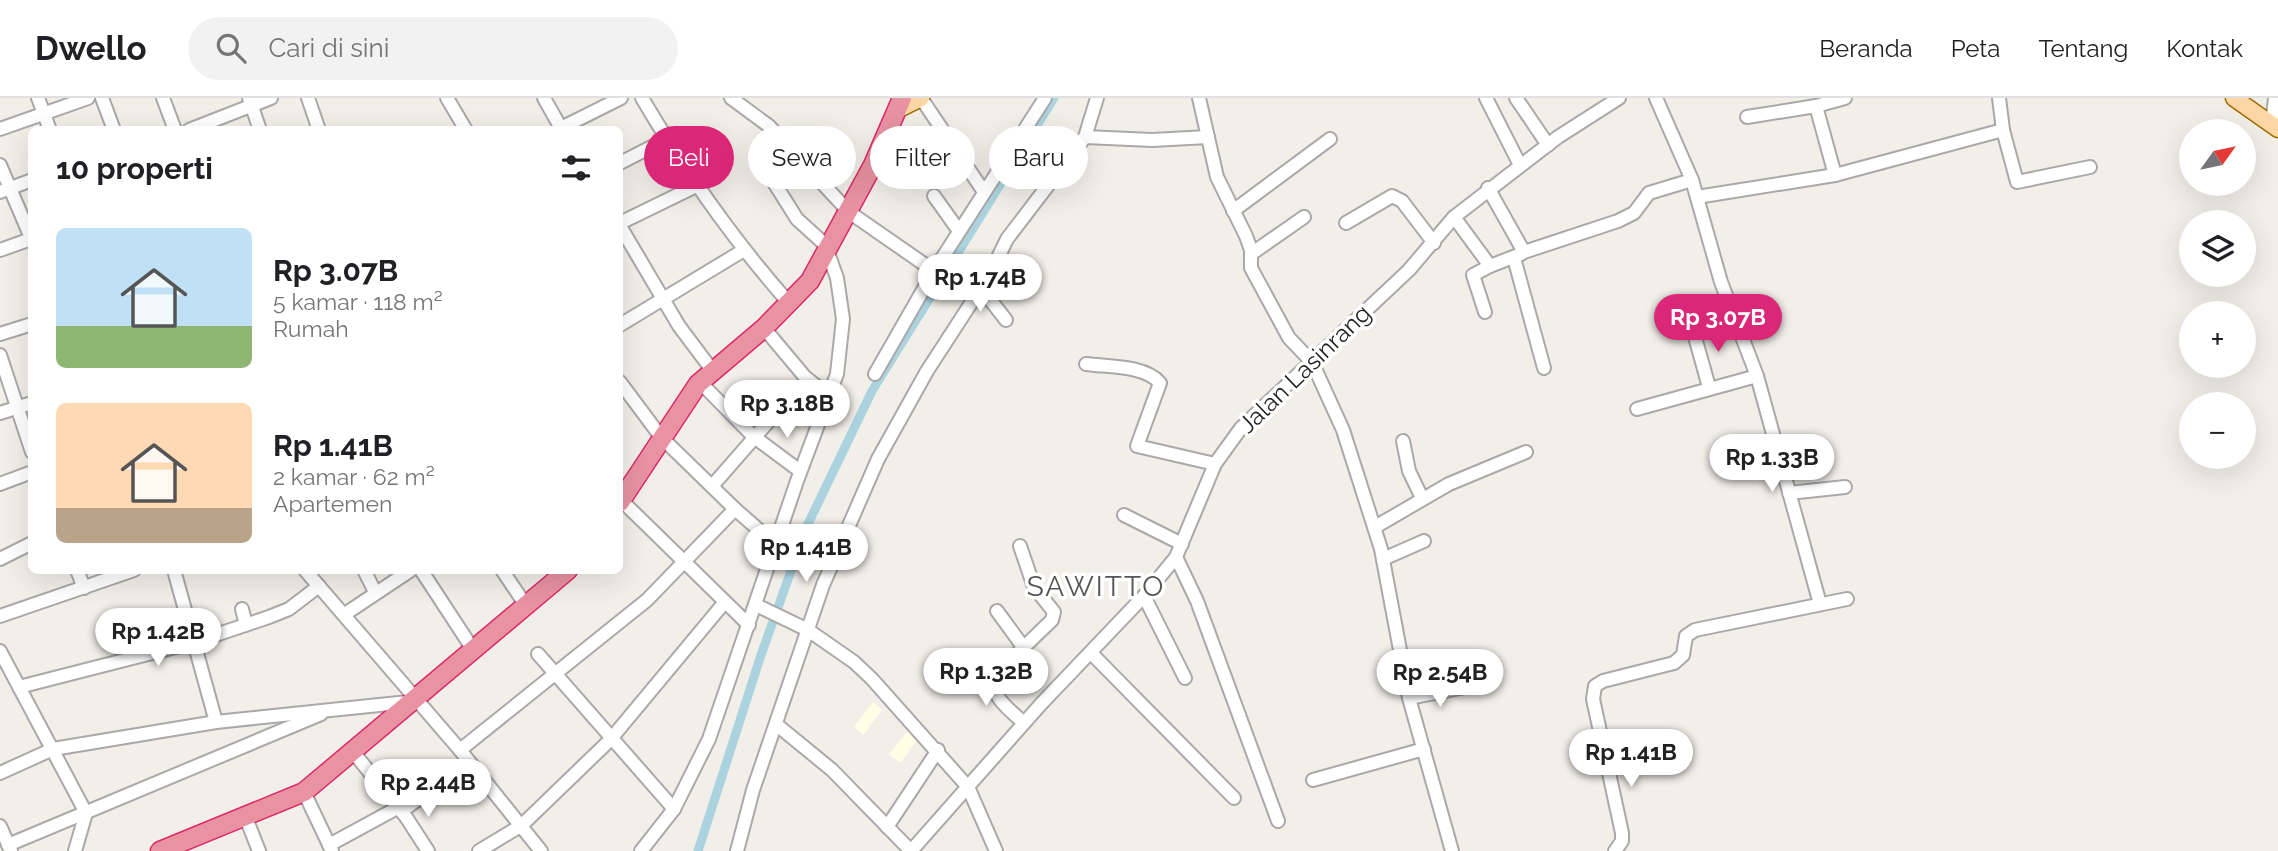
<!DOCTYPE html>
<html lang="id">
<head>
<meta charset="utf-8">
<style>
  :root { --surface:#fff; --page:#f2f2f2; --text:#202124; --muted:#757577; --line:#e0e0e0; --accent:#db2777 }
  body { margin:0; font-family:Raleway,sans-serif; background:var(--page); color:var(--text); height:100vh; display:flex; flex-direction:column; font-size:26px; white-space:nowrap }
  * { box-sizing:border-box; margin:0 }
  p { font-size:23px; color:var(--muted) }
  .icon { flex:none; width:38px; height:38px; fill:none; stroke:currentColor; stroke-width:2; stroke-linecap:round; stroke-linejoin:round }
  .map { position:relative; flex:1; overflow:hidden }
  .panel { position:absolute; left:28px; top:28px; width:595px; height:448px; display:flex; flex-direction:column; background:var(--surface); border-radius:10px; box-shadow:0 7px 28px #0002 }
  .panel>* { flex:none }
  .hud { position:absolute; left:644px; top:28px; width:665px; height:63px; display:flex; gap:14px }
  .needle { width:46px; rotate:57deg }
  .fabs { position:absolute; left:2179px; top:21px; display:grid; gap:14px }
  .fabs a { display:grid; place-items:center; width:77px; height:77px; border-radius:50%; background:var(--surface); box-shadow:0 7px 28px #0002; font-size:35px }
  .price { position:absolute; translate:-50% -60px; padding:0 16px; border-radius:24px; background:#fff; color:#222; font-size:23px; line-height:46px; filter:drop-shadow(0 2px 4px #0008) }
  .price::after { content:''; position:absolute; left:50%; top:42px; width:21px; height:16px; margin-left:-10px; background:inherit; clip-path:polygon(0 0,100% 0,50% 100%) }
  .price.active { background:var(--accent); color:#fff }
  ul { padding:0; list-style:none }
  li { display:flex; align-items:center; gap:21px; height:175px; padding:0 28px }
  li span { display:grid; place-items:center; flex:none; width:196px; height:140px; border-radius:10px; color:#555 }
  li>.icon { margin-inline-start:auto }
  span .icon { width:84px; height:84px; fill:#fffc; stroke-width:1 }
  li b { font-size:30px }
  h2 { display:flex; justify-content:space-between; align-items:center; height:84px; padding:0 28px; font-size:30px }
  .chip { padding:0 24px; border-radius:32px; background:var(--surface); box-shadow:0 7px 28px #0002; font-size:24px; line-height:63px }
  .chip.active { background:var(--accent); color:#fff }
  header { display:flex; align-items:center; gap:42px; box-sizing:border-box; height:98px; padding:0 35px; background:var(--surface); border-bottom:2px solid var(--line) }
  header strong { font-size:33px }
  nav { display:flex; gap:38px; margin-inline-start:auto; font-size:24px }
  .search { width:490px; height:63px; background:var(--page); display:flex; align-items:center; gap:18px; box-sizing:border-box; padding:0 24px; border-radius:38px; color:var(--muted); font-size:26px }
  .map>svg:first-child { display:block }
  .education { fill:#ffffe5 }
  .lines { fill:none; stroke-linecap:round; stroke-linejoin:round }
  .canal { stroke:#aad3df; stroke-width:9 }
  .minor-casing { stroke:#a9a9a9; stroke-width:16 }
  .major-casing { stroke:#a06b00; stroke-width:19 }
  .highway-casing { stroke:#dc2a67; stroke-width:21 }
  .minor { stroke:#fff; stroke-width:12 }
  .major { stroke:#fcd6a4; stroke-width:16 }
  .highway { stroke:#e892a2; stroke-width:18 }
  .labels { text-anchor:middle; stroke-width:7; stroke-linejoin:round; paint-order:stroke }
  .street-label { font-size:24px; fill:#222; stroke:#fff }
  .quarter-label { font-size:28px; letter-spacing:2px; fill:#555; stroke:#fff }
</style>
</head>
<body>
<header>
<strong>Dwello</strong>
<div class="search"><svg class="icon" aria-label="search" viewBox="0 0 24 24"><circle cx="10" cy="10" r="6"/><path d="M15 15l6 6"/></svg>Cari di sini</div>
<nav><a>Beranda</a><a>Peta</a><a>Tentang</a><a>Kontak</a></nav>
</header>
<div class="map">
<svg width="2278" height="753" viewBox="0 0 2278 753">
  <rect width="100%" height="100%" fill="#f2efe9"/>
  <g class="education">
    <polygon points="873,604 882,612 863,637 854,629"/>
    <polygon points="908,633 918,641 900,665 889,656"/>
  </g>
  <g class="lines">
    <polyline class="canal" points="698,753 761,557 807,428 872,293 1054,0"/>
    <defs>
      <g id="minor">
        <polyline points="38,0 50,32"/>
        <polyline points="102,0 114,32"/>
        <polyline points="163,0 175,32"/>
        <polyline points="249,0 260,32"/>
        <polyline points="308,0 319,32"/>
        <polyline points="447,0 466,32"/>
        <polyline points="544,0 562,32"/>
        <path d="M 642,0 C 685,73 734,143 790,206"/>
        <polyline points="731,0 769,28 849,114 934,173"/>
        <polyline points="921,0 984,94"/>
        <polyline points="1199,0 1217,79 1246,138 1251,152 1251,170 1289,240 1312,264 1343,332 1381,451 1409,600 1452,753"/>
        <polyline points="1486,0 1520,67"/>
        <polyline points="1516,0 1548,47"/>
        <polyline points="1656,0 1692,82 1721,184 1757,278 1820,506"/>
        <polyline points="1999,0 2003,32 2017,84 2090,69"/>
        <polyline points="1816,8 1845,0"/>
        <polyline points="1747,19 1816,8 1835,77"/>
        <polyline points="2272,27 2275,0"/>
        <polyline points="0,31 88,0"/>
        <polyline points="189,32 271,0"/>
        <polyline points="557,32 621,0"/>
        <polyline points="1085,39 1152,42 1208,39"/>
        <polyline points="761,64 797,121 830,151"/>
        <polyline points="620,65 667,41"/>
        <polyline points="0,67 32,142"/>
        <polyline points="1488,90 1524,154 1618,123 1634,115 1649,95 1692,82"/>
        <polyline points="0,94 32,82"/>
        <polyline points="934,98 959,133"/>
        <polyline points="1697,99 1835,77 2003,32"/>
        <polyline points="1233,113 1330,41"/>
        <polyline points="1454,119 1490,168 1521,156"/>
        <polyline points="620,125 698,87"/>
        <polyline points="1346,125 1392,98 1402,103 1434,145"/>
        <polyline points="620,128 679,228 712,272"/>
        <polyline points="0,152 31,141"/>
        <polyline points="1251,156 1304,119"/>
        <polyline points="1514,160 1544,270"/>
        <polyline points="981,190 1006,222"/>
        <polyline points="1485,214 1473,177 1490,168"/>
        <polyline points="620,227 744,152"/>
        <polyline points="764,230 805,279 829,298"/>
        <polyline points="1693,232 1709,289"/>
        <polyline points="0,236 32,226"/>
        <polyline points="0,257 32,354"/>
        <path d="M 1086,266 C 1108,269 1145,267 1160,285 L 1137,348 L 1215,366"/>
        <polyline points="875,276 934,173 1045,0"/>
        <polyline points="620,284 661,339 735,411"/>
        <polyline points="700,284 753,338 800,373"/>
        <polyline points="1637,311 1757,278"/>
        <polyline points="0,315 32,305"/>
        <polyline points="1403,343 1409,373 1422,400"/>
        <polyline points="0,386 32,374"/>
        <polyline points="713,387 775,316"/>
        <polyline points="1789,395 1845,389"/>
        <polyline points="621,402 749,527"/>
        <polyline points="1124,417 1182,446"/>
        <polyline points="1375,429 1449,386 1526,354"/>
        <path d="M 1020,448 L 1034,489 L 1054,514 L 1052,522 L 994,578 C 990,599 1010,612 1024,625"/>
        <polyline points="1176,459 1197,503 1278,723"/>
        <polyline points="0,461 32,445"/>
        <polyline points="1383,461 1424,443"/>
        <polyline points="77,472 84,490"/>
        <polyline points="174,472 216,624"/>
        <polyline points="305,472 460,652 541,753"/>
        <polyline points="364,472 375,494"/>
        <polyline points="421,472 474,553"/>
        <polyline points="502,472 527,509"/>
        <polyline points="1144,498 1185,580"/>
        <polyline points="756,507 808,532 854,564 872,581 968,689 996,753"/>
        <polyline points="242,511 246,527"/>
        <polyline points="997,513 1024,550"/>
        <polyline points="345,516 411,472"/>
        <polyline points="0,518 134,472"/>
        <polyline points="0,553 86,715 75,753"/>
        <polyline points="1091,555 1234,700"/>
        <polyline points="538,556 674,711"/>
        <polyline points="19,589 195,544 269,519 289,511 319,488"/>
        <polyline points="1409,600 1465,589"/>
        <polyline points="777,627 832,672 911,753"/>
        <polyline points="460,652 647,502 735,411 776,447"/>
        <polyline points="354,655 406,719 428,753"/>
        <polyline points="0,675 53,651 216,624 408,604"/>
        <polyline points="1313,682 1424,651"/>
        <polyline points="304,694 332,753"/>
        <polyline points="402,713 434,690 421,669"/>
        <polyline points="246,720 259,753"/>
        <polyline points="0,728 11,753"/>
        <polyline points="887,729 938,652"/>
        <polyline points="8,747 321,616"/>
        <polyline points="329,747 399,709"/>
        <polyline points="479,753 522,727 610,642 724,505"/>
        <polyline points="641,753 674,711 709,641 797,383 837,276 843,221 837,180 828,155"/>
        <polyline points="737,753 753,692 823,487 878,361 927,273 990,176 1007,141 1085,39 1097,0"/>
        <polyline points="911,753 1041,606 1144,498 1176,459 1215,366 1241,330 1409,172 1454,119 1558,39 1619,0"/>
        <polyline points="1615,753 1622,743 1622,735 1593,601 1595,588 1603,583 1674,565 1683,557 1686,538 1695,532 1847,501"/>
      </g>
      <g id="major">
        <polyline points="2234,0 2278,31"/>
        <polyline points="897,12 921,0"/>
      </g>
      <g id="highway">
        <polyline points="620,404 698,286 764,230 810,183 873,67 902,0"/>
        <polyline points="160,753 304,694 568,472"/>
      </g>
    </defs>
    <use href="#minor" class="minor-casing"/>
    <use href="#major" class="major-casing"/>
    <use href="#highway" class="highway-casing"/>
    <use href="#minor" class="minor"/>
    <use href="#major" class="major"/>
    <use href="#highway" class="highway"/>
  </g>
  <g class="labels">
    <g class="street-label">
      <text transform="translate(1305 271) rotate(-44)" y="8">Jalan Lasinrang</text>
    </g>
    <g class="quarter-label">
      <text x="1096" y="498">SAWITTO</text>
    </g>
  </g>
</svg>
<div class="fabs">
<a><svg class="needle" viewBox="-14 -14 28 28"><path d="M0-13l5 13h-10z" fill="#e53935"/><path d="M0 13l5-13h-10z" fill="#757577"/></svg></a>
<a><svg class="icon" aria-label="layers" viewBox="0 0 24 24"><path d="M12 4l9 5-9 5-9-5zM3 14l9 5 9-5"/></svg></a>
<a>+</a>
<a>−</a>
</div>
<b class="price" style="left:980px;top:216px">Rp 1.74B</b>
<b class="price active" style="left:1718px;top:256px">Rp 3.07B</b>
<b class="price" style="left:787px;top:342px">Rp 3.18B</b>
<b class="price" style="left:1772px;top:396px">Rp 1.33B</b>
<b class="price" style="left:806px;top:486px">Rp 1.41B</b>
<b class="price" style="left:158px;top:570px">Rp 1.42B</b>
<b class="price" style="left:986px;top:610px">Rp 1.32B</b>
<b class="price" style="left:1440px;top:611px">Rp 2.54B</b>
<b class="price" style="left:1631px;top:691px">Rp 1.41B</b>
<b class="price" style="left:428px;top:721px">Rp 2.44B</b>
<div class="hud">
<a class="chip active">Beli</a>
<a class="chip">Sewa</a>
<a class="chip">Filter</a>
<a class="chip">Baru</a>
</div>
<section class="panel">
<h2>10 properti<svg class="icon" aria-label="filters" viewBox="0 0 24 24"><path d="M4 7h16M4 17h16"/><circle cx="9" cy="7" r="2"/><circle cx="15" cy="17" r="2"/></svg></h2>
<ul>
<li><span style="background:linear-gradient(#bfe0f5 70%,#8fb573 0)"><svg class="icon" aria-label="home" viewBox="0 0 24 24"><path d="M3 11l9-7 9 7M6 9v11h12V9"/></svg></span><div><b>Rp 3.07B</b><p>5 kamar · 118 m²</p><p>Rumah</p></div></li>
<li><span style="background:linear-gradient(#ffd9b3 75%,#b9a48a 0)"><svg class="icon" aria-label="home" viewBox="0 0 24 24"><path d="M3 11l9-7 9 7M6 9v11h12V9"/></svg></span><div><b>Rp 1.41B</b><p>2 kamar · 62 m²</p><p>Apartemen</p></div></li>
</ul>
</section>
</div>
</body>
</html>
